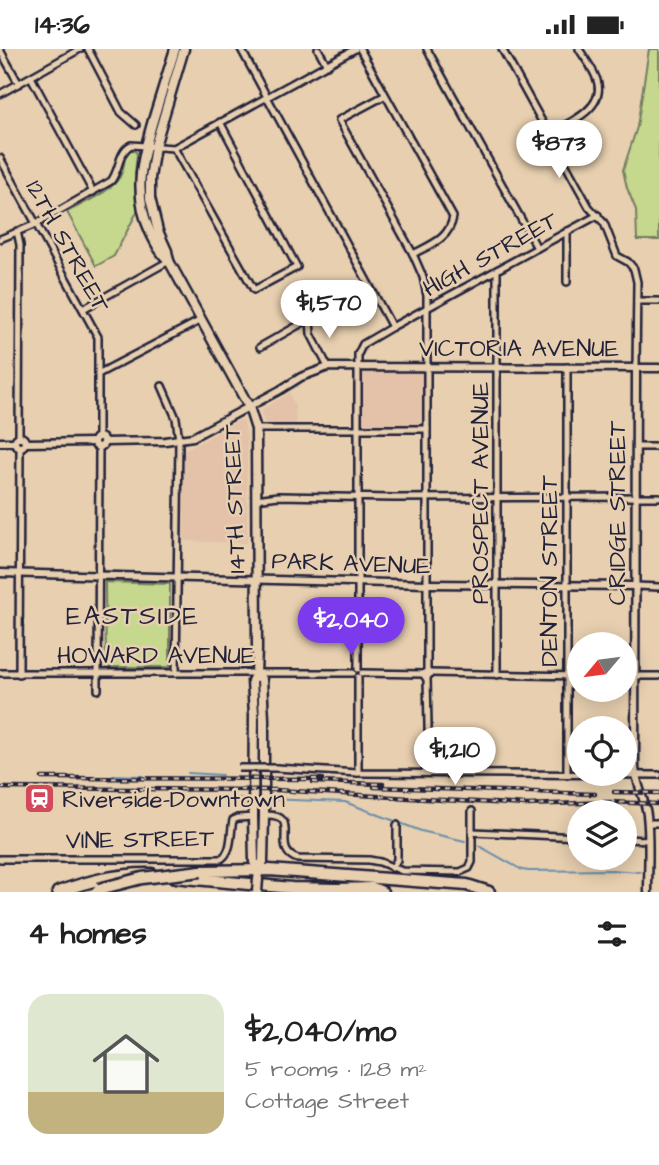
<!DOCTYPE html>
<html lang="en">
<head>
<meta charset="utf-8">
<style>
  :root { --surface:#fff; --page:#f2f2f2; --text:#222; --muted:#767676; --accent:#7c3aed }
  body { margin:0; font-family:"Architects Daughter",sans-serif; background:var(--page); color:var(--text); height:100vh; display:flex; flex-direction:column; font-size:26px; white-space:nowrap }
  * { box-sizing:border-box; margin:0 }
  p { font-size:23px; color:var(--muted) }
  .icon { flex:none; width:38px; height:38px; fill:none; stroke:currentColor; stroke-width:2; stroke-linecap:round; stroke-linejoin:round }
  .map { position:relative; height:843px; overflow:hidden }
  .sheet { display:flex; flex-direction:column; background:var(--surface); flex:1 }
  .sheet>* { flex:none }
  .needle { width:46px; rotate:241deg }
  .controls { position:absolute; left:567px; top:583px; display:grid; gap:14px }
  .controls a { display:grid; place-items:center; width:70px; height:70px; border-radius:50%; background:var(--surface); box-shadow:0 4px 18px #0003; font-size:35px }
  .price { position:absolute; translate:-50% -60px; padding:0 16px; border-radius:24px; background:#fff; color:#222; font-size:23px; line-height:46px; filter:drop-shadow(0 2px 4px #0008) }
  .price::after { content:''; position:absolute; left:50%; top:42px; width:21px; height:16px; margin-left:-10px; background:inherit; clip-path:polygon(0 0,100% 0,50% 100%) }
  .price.active { background:var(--accent); color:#fff }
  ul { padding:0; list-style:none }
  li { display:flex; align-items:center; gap:21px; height:175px; padding:0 28px }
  li span { display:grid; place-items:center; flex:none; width:196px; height:140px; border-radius:21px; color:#555 }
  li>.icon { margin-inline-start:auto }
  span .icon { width:84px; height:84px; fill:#fffc; stroke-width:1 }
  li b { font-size:30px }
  h2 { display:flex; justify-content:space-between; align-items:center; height:84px; padding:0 28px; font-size:30px }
  .status { display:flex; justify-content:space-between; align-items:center; height:49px; padding:0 35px; background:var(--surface); direction:ltr }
  .status svg { height:19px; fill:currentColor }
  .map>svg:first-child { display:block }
  .built { fill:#e4c2a9 }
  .green { fill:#c5d88d; stroke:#747d64; stroke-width:2 }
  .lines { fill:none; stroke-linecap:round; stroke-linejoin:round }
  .stream { stroke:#6b8eae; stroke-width:2 }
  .minor-casing { stroke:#22223b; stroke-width:10 }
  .tertiary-casing { stroke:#22223b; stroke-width:11 }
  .primary-casing { stroke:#22223b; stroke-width:13 }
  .motorway-casing { stroke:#22223b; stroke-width:15 }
  .minor { stroke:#e7cfaf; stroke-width:5 }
  .tertiary { stroke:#e7cfaf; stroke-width:6 }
  .primary { stroke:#e7cfaf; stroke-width:8 }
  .motorway { stroke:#e7cfaf; stroke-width:10 }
  .rail-casing { stroke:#22223b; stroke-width:4.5 }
  .rail { stroke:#e7cfaf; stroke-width:2; stroke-dasharray:5; stroke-linecap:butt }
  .minor-bridge-casing { stroke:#22223b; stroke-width:10; stroke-linecap:butt }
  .primary-bridge-casing { stroke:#22223b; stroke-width:13; stroke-linecap:butt }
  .motorway-bridge-casing { stroke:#22223b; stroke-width:15; stroke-linecap:butt }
  .minor-bridge { stroke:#e7cfaf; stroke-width:5 }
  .primary-bridge { stroke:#e7cfaf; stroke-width:8 }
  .motorway-bridge { stroke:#e7cfaf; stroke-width:10 }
  .labels { text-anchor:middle; stroke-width:5; stroke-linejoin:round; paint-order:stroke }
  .street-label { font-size:24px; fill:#22223b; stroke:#e7cfaf }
  .poi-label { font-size:24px; fill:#22223b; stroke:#e7cfaf; text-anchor:start }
  .neighbourhood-label { font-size:26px; letter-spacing:2px; fill:#22223b; stroke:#e7cfaf }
</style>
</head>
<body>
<div class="status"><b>14:36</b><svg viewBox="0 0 49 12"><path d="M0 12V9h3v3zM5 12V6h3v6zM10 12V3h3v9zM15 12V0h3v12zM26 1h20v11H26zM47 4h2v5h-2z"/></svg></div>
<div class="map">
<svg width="659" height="843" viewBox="0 0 659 843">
  <rect width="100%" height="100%" fill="#e7cfaf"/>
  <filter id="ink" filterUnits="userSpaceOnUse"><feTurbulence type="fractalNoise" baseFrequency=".0143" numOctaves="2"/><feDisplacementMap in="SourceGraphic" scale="14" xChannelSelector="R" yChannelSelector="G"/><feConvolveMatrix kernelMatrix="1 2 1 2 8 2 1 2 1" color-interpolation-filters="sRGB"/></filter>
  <g filter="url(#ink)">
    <g class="built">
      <polygon points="423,323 424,376 361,376 360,324"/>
      <polygon points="289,343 295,357 296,375 266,375 264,373 261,364 264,359 287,346"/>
      <polygon points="240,371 244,373 247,389 247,494 184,492 184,402"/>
    </g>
    <g class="green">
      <polygon points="649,0 659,0 659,191 637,191 636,161 627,139 623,121 637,78"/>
      <path d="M 128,101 L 133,101 L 137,104 L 135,125 L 138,161 L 114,207 L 96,217 L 67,163 C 83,154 117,141 122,123 C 125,115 124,108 128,101 Z"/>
      <polygon points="105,533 170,535 170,618 106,618"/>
    </g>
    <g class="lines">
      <g class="stream">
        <polyline points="188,724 222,726"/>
        <polyline points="113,726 142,727"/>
        <polyline points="239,749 248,750"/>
        <polyline points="268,750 345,753 421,782 465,792"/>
        <polyline points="479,797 522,821 529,822 612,821 640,823"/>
      </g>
      <defs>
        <g id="minor">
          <polyline points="88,0 121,63 136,76"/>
          <polyline points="241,0 392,278"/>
          <polyline points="318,0 327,16"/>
          <path d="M 360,0 L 453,168 C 449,190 432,195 413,205"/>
          <polyline points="427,0 537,199"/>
          <polyline points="502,0 589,158 604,174 617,207 628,213 634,220 637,233 636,319"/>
          <polyline points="0,1 19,35"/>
          <polyline points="31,28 93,143"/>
          <polyline points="0,45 80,0"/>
          <polyline points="384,47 339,71 413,205 423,228 427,247 427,622 430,625 426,629 423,625 427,622"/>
          <path d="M 549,85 C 567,75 603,61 598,35 C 596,23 585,10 579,0"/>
          <polyline points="174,99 254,241 297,218 220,73"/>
          <polyline points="0,109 98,288 98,388"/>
          <polyline points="17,182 20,196 19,388"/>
          <polyline points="567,182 567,233"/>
          <path d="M 0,190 L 36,175 L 111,132 C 120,121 118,103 131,96 L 174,99 L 355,0"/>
          <polyline points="637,252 659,252"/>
          <polyline points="83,260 169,212"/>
          <polyline points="310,270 311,285 328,318"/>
          <polyline points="260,298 341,252"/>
          <polyline points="567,318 567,726"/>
          <polyline points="98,325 201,271"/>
          <polyline points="162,337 176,369 179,391 176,624"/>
          <polyline points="256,380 427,380"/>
          <polyline points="637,398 659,398"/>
          <polyline points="256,450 278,447 393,449 659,448"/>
          <polyline points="636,537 659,538"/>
          <polyline points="358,620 358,305 363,295 392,278 598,166"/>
          <polyline points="0,624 353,624"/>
          <polyline points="362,624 423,625"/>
          <polyline points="430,624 579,627"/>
          <polyline points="19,625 20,398"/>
          <polyline points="497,626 497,221"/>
          <polyline points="625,627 659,627"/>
          <polyline points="427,629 429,724"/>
          <polyline points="98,641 99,398"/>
          <polyline points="276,719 358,724 659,726"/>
          <polyline points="358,724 358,628"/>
          <path d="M 264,766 C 305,764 268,801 298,810 L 369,811 L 380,813 L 402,822 L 460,823 L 469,819 L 472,813 L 472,762"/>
          <polyline points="648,774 659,774"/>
          <polyline points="473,783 579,788"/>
          <polyline points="625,790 648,791"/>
          <path d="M 0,810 L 221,810 C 233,802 230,784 233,771 L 238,769 L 253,768"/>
          <polyline points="392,819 397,811 397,776"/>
        </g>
        <g id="tertiary">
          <path d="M 636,319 L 635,718 C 636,735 645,750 647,766 C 650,791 648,818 648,843"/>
          <circle cx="20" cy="393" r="5"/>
          <circle cx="99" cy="393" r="5"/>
          <polyline points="0,393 14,393"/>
          <polyline points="103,393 165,392 193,388 280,341 301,328 328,318 659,319"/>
          <polyline points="25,394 94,393"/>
          <polyline points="0,524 427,535 636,537"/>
        </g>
        <g id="primary">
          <path d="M 175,0 C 168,23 161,45 154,68 C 142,108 132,145 151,185 C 156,195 161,205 169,212 L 249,358 L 256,380 L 257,601 L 256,624 L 252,632 L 254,665 L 253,768 L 254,813 L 258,818 L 258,825"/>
          <polyline points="169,212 167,202 158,182 150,149 150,129 155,97 184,0"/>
          <polyline points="256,624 262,631 264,670 264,766 263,813 258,818"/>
        </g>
        <g id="motorway">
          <polyline points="201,822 269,821 467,836 489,843"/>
          <polyline points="174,828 292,839 337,840 373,839 382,843"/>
          <path d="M 58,843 C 89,832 119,824 152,825"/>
        </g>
      </defs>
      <use href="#minor" class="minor-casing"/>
      <use href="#tertiary" class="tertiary-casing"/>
      <use href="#primary" class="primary-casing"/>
      <use href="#motorway" class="motorway-casing"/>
      <use href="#minor" class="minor"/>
      <use href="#tertiary" class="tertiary"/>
      <use href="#primary" class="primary"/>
      <use href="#motorway" class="motorway"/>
      <defs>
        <g id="rail">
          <polyline points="42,729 322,730"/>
          <polyline points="313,733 383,735"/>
          <polyline points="374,738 595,745"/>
          <polyline points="0,739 276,741 526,756 609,753 659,755"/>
          <polyline points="614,743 659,744"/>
        </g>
      </defs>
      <use href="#rail" class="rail-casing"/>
      <use href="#rail" class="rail"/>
      <defs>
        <polyline id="minor-bridge" points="238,719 276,719"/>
        <polyline id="primary-bridge" points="257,843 258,830"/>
        <polyline id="motorway-bridge" points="99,840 142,829 201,822"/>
      </defs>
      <use href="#minor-bridge" class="minor-bridge-casing"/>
      <use href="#primary-bridge" class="primary-bridge-casing"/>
      <use href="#motorway-bridge" class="motorway-bridge-casing"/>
      <use href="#minor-bridge" class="minor-bridge"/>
      <use href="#primary-bridge" class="primary-bridge"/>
      <use href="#motorway-bridge" class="motorway-bridge"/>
    </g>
  </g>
  <defs>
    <symbol id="station-square" viewBox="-11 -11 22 22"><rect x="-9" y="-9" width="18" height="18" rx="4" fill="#d1495b" stroke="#e7cfaf"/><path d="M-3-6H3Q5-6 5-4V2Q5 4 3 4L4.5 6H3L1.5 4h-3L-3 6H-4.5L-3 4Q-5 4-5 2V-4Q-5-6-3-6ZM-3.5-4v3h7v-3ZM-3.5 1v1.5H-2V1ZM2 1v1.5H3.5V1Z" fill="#fff"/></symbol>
  </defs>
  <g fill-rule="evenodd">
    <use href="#station-square" x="22" y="732" width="35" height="35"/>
  </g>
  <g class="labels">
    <g class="street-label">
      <text transform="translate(68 197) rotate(61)" y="8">12TH STREET</text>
      <text transform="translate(490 205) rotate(-29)" y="8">HIGH STREET</text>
      <text x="519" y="307">VICTORIA AVENUE</text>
      <text transform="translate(480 444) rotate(-90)" y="8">PROSPECT AVENUE</text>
      <text transform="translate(234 450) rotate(-92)" y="8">14TH STREET</text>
      <text transform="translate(617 464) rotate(-90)" y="8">CRIDGE STREET</text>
      <text transform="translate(351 514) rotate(2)" y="8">PARK AVENUE</text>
      <text transform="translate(549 522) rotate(-90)" y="8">DENTON STREET</text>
      <text x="156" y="614">HOWARD AVENUE</text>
      <text transform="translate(140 790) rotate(-1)" y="8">VINE STREET</text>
    </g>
    <g class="poi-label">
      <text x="62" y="758">Riverside–Downtown</text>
    </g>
    <g class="neighbourhood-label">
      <text x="133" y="575">EASTSIDE</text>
    </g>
  </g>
</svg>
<div class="controls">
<a><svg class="needle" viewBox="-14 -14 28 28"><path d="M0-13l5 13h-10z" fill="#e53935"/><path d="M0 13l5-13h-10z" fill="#767676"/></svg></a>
<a><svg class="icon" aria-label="locate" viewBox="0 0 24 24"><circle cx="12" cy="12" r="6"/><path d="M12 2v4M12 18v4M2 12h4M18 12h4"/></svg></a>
<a><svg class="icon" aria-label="layers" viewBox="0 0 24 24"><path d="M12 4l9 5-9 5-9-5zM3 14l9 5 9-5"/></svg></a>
</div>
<b class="price" style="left:559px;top:131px">$873</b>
<b class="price" style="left:329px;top:291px">$1,570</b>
<b class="price active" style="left:351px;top:608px">$2,040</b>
<b class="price" style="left:455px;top:738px">$1,210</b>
</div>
<section class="sheet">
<h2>4 homes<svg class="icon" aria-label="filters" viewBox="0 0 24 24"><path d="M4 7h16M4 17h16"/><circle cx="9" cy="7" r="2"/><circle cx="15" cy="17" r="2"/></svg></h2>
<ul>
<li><span style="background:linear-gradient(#dfe7d0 70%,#c2b280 0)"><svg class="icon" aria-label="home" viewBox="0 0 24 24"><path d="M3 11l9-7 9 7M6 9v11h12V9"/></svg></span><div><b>$2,040/mo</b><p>5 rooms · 128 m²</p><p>Cottage Street</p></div></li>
</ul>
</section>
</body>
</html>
